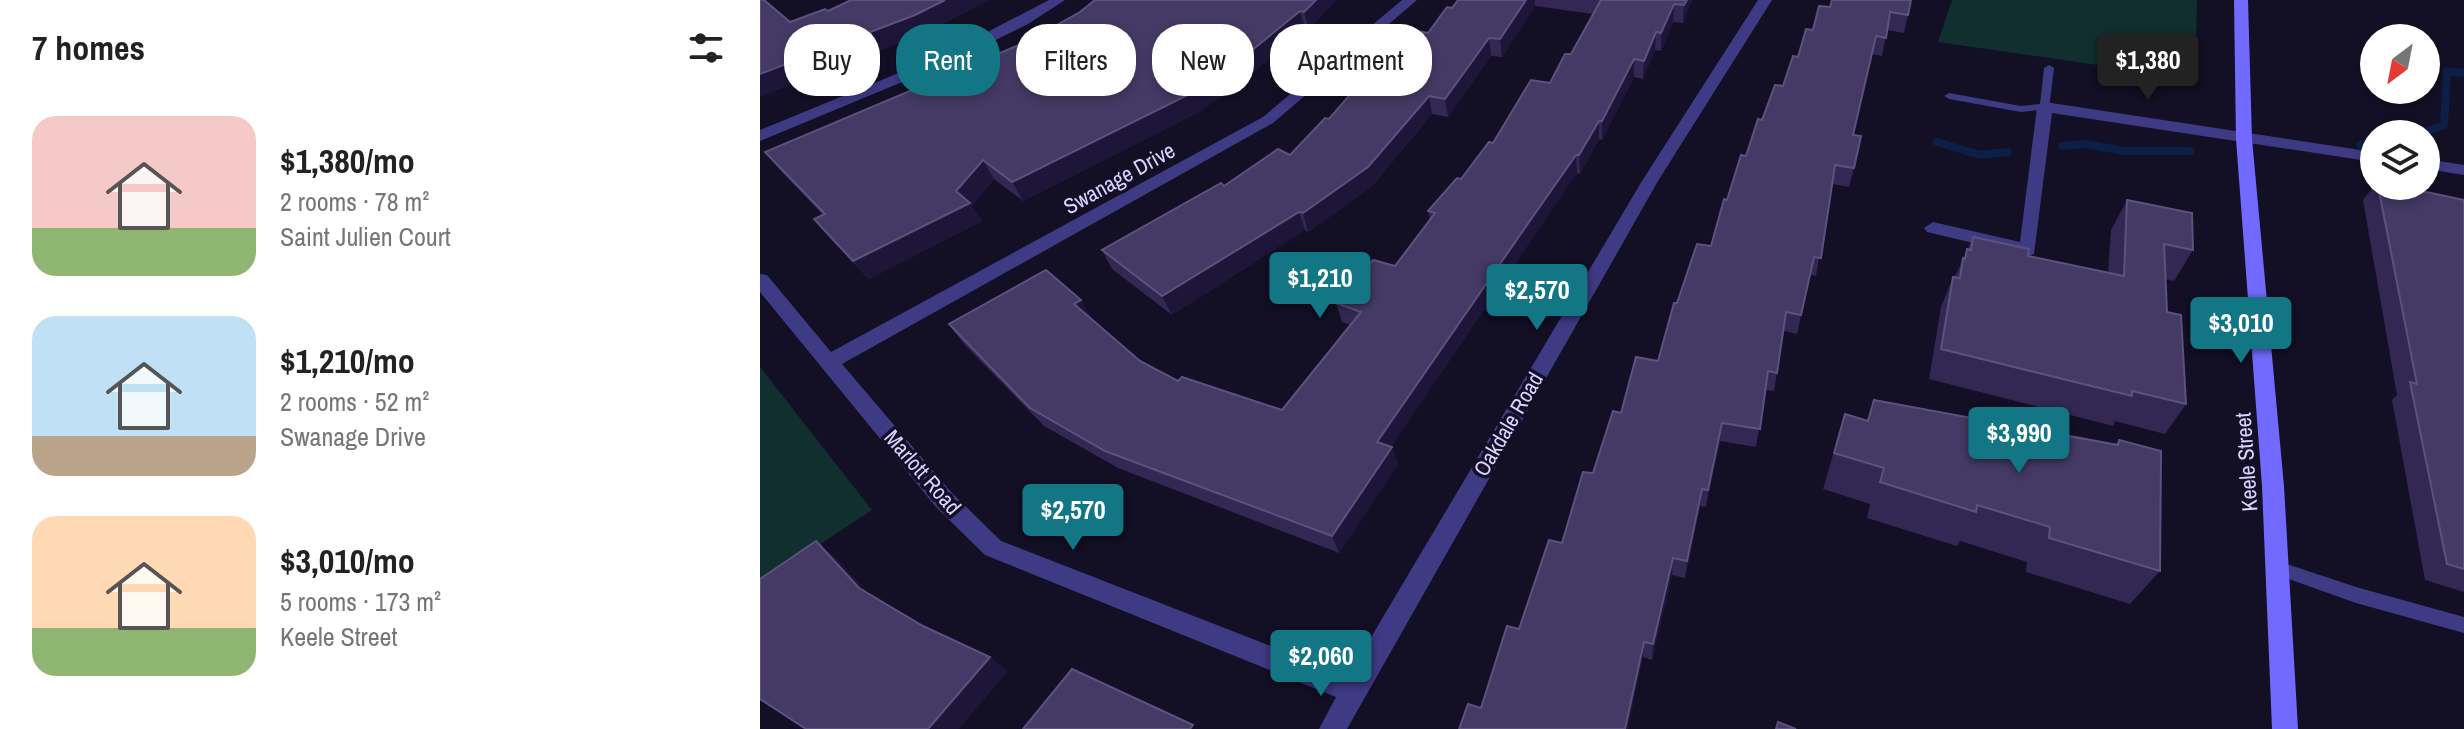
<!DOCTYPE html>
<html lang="en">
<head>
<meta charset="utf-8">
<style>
  :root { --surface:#fff; --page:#f6f6f6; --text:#222; --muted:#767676; --accent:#137685 }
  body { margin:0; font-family:"Archivo Narrow",sans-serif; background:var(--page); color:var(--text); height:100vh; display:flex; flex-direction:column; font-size:30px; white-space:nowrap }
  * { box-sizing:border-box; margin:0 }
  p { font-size:26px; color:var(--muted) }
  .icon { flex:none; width:44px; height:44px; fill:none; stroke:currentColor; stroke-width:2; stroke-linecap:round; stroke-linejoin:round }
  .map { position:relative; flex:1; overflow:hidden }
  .details { display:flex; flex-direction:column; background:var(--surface); width:760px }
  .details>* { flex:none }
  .top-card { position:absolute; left:24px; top:24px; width:760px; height:72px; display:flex; gap:16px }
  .needle { width:52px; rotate:212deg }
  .controls { position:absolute; left:1600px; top:24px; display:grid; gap:16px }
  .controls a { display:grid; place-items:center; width:80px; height:80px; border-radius:50%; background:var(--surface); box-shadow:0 4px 12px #0003; font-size:40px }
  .price { position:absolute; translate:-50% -68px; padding:0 18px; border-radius:8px; background:var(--accent); color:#fff; font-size:26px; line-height:52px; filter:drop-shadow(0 2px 4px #0008) }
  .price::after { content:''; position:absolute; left:50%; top:48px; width:24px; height:18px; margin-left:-12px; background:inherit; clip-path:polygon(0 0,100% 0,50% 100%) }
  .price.current { background:#222; color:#fff }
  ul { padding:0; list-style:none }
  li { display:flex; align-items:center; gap:24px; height:200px; padding:0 32px }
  li span { display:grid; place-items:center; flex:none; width:224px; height:160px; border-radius:24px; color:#555 }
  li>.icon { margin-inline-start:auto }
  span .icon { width:96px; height:96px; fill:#fffc; stroke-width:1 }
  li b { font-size:34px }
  h2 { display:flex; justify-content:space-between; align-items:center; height:96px; padding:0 32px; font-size:34px }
  .tag { padding:0 28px; border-radius:32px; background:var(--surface); box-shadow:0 4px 12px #0003; font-size:28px; line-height:72px }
  .tag.current { background:var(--accent); color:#fff }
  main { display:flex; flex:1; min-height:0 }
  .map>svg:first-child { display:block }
  .green { fill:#122f2f }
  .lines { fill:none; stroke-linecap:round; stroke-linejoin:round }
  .stream { stroke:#0c2047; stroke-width:8 }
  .service { fill:#3f3a84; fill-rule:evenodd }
  .minor { fill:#3f3a84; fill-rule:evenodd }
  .secondary { fill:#726aff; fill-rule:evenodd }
  .wall { fill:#322853 }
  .shaded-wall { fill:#1e1639 }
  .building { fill:#443a65; stroke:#5b527e; stroke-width:2 }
  .labels { text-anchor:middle; stroke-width:7; stroke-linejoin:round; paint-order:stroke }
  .street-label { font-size:22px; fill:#d9d3ff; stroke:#130f25 }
</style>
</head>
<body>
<main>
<section class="details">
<h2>7 homes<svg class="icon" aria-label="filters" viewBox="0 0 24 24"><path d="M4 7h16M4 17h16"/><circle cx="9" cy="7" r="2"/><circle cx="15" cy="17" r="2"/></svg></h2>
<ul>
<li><span style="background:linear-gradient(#f6c9c9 70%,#8fb573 0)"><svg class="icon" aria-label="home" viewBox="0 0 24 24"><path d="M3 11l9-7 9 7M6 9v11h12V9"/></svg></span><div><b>$1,380/mo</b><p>2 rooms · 78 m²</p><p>Saint Julien Court</p></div></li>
<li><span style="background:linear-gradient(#bfe0f5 75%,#b9a48a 0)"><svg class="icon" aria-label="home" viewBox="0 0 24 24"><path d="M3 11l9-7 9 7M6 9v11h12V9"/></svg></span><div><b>$1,210/mo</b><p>2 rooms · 52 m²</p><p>Swanage Drive</p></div></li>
<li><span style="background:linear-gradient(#ffd9b3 70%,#8fb573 0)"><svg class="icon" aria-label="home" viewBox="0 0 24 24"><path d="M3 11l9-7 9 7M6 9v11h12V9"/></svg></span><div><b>$3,010/mo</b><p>5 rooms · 173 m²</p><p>Keele Street</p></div></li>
</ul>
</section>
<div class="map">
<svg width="1704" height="729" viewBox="0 0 1704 729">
  <rect width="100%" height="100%" fill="#130f25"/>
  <g class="green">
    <polygon points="1192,0 1437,0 1435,79 1178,42"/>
    <polygon points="0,367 112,510 0,584"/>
  </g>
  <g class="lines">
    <g class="stream">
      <polyline points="1660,134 1684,125 1687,71 1704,73"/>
      <polyline points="1177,142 1220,155 1248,152"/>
      <polyline points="1600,145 1614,143"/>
      <polyline points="1302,146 1325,144 1365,151 1430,151"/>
    </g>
    <g class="service">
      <polygon points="1289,65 1294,68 1289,109 1261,112 1189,99 1184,96 1189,93 1261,106 1280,104 1284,68"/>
      <polygon points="1515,560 1596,587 1704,617 1704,633 1596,603 1509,572 1507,567 1509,562"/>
    </g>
    <g class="minor">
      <polygon points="289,0 305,0 268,24 195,60 0,141 0,130 185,54"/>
      <polygon points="642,0 657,0 513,123 82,364 192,493 241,541 588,676 882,181 998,0 1012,0 898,181 587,729 559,729 576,697 225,555 176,507 0,292 0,274 7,275 71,352 503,117"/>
      <polygon points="1285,102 1614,152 1614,162 1292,113 1274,254 1268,256 1167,232 1164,228 1173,222 1260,242 1277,107"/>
      <polygon points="1666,159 1704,165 1704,175 1666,169"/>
    </g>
    <polygon class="secondary" points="1474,0 1488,0 1492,139 1524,486 1538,729 1512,729 1502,486 1476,139"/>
  </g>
  <g class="wall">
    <polygon points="576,0 549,29 545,29 486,78 439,112 263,201 234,179 212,206 222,221 109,279 69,237 54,219 63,215 20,170 5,152 266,42 320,12"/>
    <polygon points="698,0 932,0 923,23 913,22 901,51 895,50 883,79 874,77 842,140 839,139 820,174 817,173 762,253 631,446 638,464 579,553 358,468 284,426 203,343 189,324 332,319 380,361 418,381 522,410 591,325 582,322 576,303 635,266 670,220 668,211 701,179 790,83 811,54 833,14 775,6 742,57 731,56 688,117 672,114 612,186 548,232 545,230 412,315 352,269 342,250 464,186 530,155 569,119 603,93 636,60 668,33"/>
    <polygon points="1072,0 1148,15 1144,33 1127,30 1122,56 1112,54 1093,135 1094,168 1089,187 1072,184 1056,276 1050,275 1037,334 1024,331 1014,391 1005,390 996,447 960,441 946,507 940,506 925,578 912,575 892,660 883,657 721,708 802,543 861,413 898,361 917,303 951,246 967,200 1002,120 1023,86 1053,30 1070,7"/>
    <polygon points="1614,186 1638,186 1704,200 1704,592 1665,580 1632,400 1637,395 1603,200"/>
    <polygon points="1367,200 1433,250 1414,281 1406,279 1407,312 1426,404 1405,434 1355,421 1353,426 1169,379 1181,307 1193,277 1195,277 1213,237 1268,256 1348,273 1351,230"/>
    <polygon points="1114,400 1356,444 1359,440 1400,571 1370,604 1266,572 1267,562 1200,541 1197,546 1107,518 1110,504 1063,489 1085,414 1107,420"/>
  </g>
  <g class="shaded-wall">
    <polygon points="185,0 229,0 166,33 0,97 0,74"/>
    <polygon points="556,0 576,0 549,29 544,12"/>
    <polygon points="766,0 775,0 775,6 742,57 740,39"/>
    <polygon points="927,0 932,0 923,23 924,5"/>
    <polygon points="914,4 913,22 901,51 901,33"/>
    <polygon points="540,11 545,29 486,78 439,112 263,201 252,182"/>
    <polygon points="896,32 895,50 883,79 884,61"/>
    <polygon points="729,38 731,56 688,117 685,99"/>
    <polygon points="874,59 874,77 842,140 842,121"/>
    <polygon points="669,96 672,114 612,186 548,232 543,213"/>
    <polygon points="839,121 839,139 820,174 819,155"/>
    <polygon points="816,155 817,173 623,459 617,442"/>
    <polygon points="223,160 234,179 212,206 222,221 109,279 93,261"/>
    <polygon points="539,212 545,230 412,315 402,296"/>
    <polygon points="321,300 332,319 314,304"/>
    <polygon points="962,423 960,441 946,507 948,490"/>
    <polygon points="632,447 638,464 579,553 572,536"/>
    <polygon points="942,489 940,506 925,578 927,561"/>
    <polygon points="56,541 76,558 119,604 99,588"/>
    <polygon points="913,558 912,575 892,660 893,644"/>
    <polygon points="884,642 883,657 868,729 865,729"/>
    <polygon points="230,657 248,671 199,729 168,729"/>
  </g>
  <g class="building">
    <polygon points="0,0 4,0 30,22 65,9 68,11 91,0 185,0 155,15 0,74"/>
    <polygon points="335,0 556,0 544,12 540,11 480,60 432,93 252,182 223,160 196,191 210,203 93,261 54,219 65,214 5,152 266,42 320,12"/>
    <polygon points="698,0 766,0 740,39 729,38 685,99 669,96 608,167 543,213 539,212 402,296 342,250 461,183 464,186 518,149 530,155 565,118 569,119 593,91 603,93 631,59 636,60 658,31 668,33 687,7 692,8"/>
    <polygon points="841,0 927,0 924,5 914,4 901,33 896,32 884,61 874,59 842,121 839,121 819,155 816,155 760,235 617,442 632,447 572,536 345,451 270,408 189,324 286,270 321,300 314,304 380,361 418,381 422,377 522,410 601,312 576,303 613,260 635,266 675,213 668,211 697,178 701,179 729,142 733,143 771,80 790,83 805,54 811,54"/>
    <polygon points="1072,0 1151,0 1148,15 1130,12 1126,38 1116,36 1093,135 1101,136 1094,168 1075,165 1061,258 1054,257 1041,315 1026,312 1017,373 1008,371 1000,429 962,423 948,490 942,489 927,561 913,558 893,644 884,642 865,729 699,729 708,704 721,708 747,626 759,629 789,540 802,543 823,472 833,473 853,411 861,413 876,357 898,361 914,303 917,303 937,244 951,246 964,199 967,200 981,155 986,156 998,119 1002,120 1015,85 1023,86 1033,56 1038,57 1046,29 1053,30 1059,6 1070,7"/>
    <polygon points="1618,186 1638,186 1704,200 1704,569 1687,564 1650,382 1657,384"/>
    <polygon points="1367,200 1432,213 1433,250 1404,244 1407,312 1421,315 1426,404 1372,391 1372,396 1181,349 1193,277 1200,278 1203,258 1205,259 1207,249 1211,250 1213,237 1269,249 1268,256 1364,276"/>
    <polygon points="1114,400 1358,445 1359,440 1401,451 1400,571 1289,538 1290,527 1217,505 1216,512 1120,482 1124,468 1074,453 1085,414 1108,421"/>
    <polygon points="56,541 99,588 163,626 230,657 168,729 46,729 0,699 0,579"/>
    <polygon points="312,669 433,725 430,729 263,729"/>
    <polygon points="1018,722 1036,729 1016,729"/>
  </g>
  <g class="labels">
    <g class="street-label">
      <text transform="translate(359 178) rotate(-29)" y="8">Swanage Drive</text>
      <text transform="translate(748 424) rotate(-60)" y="8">Oakdale Road</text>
      <text transform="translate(1486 462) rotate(-94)" y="8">Keele Street</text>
      <text transform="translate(163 472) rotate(49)" y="8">Marlott Road</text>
    </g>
  </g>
</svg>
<div class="controls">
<a><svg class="needle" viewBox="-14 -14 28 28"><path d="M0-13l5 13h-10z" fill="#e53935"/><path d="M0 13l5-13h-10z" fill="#767676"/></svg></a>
<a><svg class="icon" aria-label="layers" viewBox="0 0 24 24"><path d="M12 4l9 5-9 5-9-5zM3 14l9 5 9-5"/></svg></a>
</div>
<b class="price current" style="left:1388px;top:102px">$1,380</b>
<b class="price" style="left:560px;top:320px">$1,210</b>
<b class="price" style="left:777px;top:332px">$2,570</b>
<b class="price" style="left:1481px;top:365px">$3,010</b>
<b class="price" style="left:1259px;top:475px">$3,990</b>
<b class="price" style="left:313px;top:552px">$2,570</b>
<b class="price" style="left:561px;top:698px">$2,060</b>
<div class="top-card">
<a class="tag">Buy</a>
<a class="tag current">Rent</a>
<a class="tag">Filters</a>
<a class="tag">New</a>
<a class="tag">Apartment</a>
</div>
</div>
</main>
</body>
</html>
